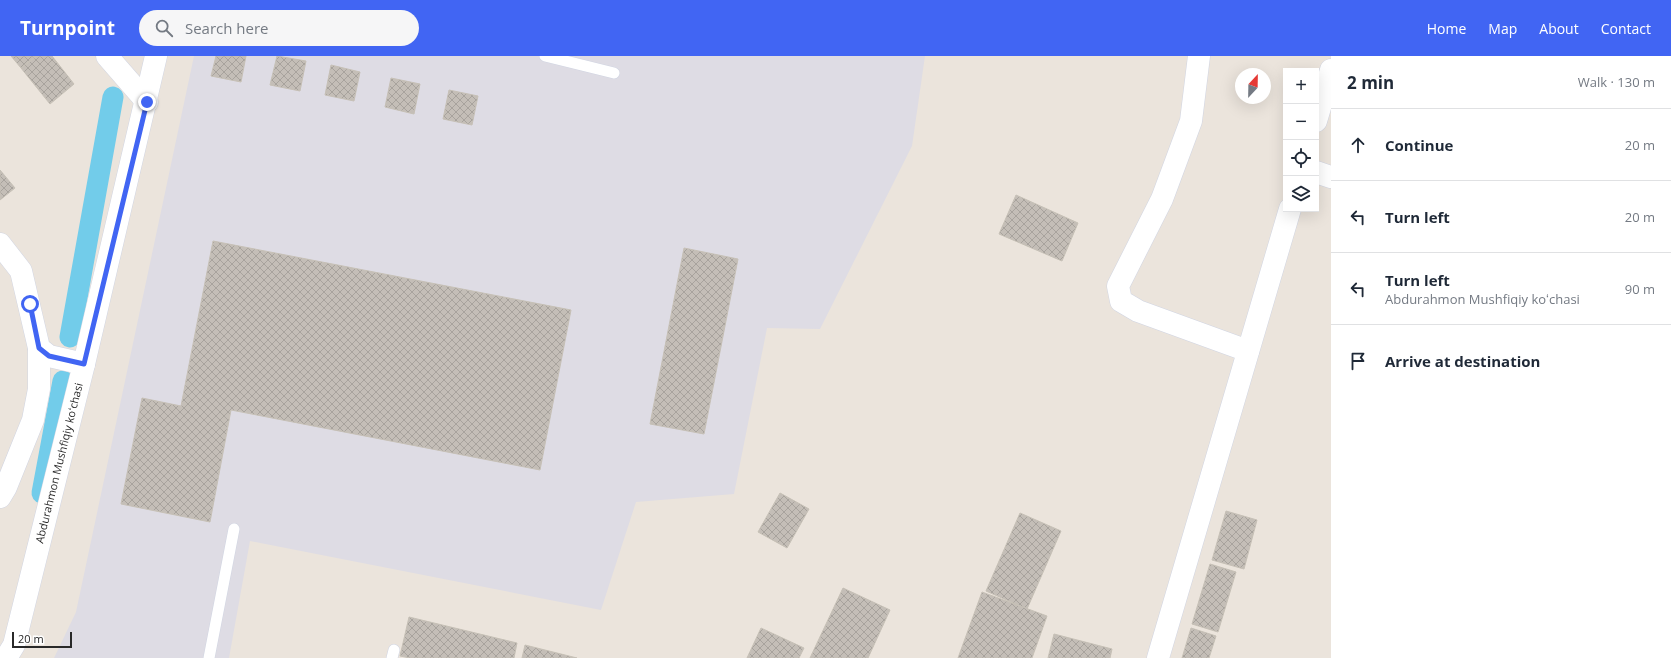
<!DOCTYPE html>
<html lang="en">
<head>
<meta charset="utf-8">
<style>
	body { margin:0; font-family:"Open Sans",sans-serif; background:#f6f6f7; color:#1f2937 }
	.controls { position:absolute; right:12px; top:12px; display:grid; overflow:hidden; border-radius:0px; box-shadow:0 4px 16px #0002 }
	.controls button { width:36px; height:36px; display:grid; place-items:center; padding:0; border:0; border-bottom:1px solid #e0e1e3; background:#fff; color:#1f2937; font:20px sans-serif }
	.compass { position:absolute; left:1235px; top:12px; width:36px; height:36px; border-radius:50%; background:#fff; box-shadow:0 4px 16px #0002; rotate:22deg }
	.scale { position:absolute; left:12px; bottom:10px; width:60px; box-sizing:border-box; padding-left:4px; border:2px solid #292929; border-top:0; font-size:11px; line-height:14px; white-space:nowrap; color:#292929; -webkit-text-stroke:3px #fff; paint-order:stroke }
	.stop { position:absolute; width:12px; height:12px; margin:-9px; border:3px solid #4165f3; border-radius:50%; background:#fff }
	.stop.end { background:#4165f3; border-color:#fff; box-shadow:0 1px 4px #0008 }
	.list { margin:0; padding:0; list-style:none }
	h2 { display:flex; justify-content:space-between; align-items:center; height:52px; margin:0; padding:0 16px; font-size:17px }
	h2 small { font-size:13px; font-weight:400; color:#747a83 }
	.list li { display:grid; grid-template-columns:26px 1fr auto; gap:12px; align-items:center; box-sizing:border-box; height:72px; padding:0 16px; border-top:1px solid #e0e1e3 }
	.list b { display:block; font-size:15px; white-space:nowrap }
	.list p { margin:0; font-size:13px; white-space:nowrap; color:#747a83 }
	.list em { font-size:13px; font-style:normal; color:#747a83 }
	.icon { flex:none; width:22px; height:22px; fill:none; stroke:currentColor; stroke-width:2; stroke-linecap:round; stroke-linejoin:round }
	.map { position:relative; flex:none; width:1331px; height:602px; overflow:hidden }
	header { display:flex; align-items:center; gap:24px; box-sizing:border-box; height:56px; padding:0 20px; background:#4165f3; color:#fff }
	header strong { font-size:19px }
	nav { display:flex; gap:22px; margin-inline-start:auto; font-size:14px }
	.search { width:280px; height:36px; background:#f6f6f7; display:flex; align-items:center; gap:10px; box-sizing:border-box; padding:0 14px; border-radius:22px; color:#747a83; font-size:15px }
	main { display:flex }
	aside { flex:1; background:#fff }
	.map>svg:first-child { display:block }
</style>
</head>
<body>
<header>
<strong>Turnpoint</strong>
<div class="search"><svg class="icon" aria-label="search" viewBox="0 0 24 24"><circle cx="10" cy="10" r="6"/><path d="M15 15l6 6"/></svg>Search here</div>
<nav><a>Home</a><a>Map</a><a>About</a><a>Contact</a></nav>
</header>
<main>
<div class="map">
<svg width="1331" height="602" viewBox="0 0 1331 602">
	<defs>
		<pattern id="building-cross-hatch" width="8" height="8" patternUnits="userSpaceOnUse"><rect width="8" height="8" fill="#c4beb7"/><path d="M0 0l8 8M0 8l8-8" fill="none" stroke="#a8a39d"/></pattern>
	</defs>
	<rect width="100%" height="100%" fill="#ebe4dc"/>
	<path fill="#dedce4" d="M194,0H925L912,90L820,273L767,272L734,438L636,446L601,554L250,485L229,602H54L76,556Z"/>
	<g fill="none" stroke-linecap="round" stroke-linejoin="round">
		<g stroke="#72ccea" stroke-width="21">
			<path d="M70,281L113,41"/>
			<path d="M42,437L63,325"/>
		</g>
	</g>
	<g fill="url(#building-cross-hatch)" stroke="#c6c0b6">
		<path d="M11,0H36L21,12Z"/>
		<path d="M37,0H52L74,28L50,48L21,12Z"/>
		<path d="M216,0H246L241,26L211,20Z"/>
		<path d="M277,0L306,5L300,35L270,29Z"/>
		<path d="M331,9L360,16L354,45L325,39Z"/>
		<path d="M391,22L420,28L414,58L385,51Z"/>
		<path d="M449,34L478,40L472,69L443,63Z"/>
		<path d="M0,114L15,132L0,144Z"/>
		<path d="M1016,139L1078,167L1062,205L999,178Z"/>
		<path d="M213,185L571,254L540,414L231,354L210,466L121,448L142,342L181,350Z"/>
		<path d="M684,192L738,203L704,378L650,368Z"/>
		<path d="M780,437L809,453L787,492L758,476Z"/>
		<path d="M1226,455L1257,464L1244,513L1212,504Z"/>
		<path d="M1020,457L1061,475L1027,553L986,535Z"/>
		<path d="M1210,508L1236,516L1218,576L1192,568Z"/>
		<path d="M843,532L890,554L868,602H810Z"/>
		<path d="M982,536L1047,560L1032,602H958Z"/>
		<path d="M409,561L517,587L514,602H410L400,600Z"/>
		<path d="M761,572L804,592L799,602H747Z"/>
		<path d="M1191,572L1216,580L1209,602H1182Z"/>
		<path d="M1054,578L1112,593L1110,602H1048Z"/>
		<path d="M525,589L577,602H522Z"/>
	</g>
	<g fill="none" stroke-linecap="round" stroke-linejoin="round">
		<g stroke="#d1d5e2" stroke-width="12">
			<g id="service">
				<path d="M545,0L614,17"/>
				<path d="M209,602L234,473"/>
				<path d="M392,602L394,594"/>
			</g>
		</g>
		<g stroke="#d1d5e2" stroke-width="23">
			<g id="minor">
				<path d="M107,0L147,46"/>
				<path d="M1199,0L1191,65L1162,143L1118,230L1121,245L1138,255L1248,295"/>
				<path d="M1316,65L1331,14"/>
				<path d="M1316,116L1331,121"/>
				<path d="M0,188L21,215L39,292L49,300L84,308"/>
				<path d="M0,441L6,431L33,364L39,333V292"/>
				<path d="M1158,602L1290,153"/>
			</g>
		</g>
		<g stroke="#d1d5e2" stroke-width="23">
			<path id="tertiary" d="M6,602L14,589L84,308L156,0"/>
		</g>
		<use href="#service" stroke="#fff" stroke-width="11"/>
		<use href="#minor" stroke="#fff" stroke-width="22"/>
		<use href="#tertiary" stroke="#fff" stroke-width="22"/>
	</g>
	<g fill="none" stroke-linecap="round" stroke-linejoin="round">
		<path stroke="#4165f3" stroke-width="5" d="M30,248L39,292L49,300L84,308L147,46"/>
	</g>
	<g text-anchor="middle" stroke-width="3.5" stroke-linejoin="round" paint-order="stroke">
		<g font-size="11" fill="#292929" stroke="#fff">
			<text transform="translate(59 407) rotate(-76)" y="4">Abdurahmon Mushfiqiy koʻchasi</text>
		</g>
	</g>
</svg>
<div class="controls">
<button>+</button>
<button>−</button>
<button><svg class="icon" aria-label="locate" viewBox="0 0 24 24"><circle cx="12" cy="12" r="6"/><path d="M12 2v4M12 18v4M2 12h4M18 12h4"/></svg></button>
<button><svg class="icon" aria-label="layers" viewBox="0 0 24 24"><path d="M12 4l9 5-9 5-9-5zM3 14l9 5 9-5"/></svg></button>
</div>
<svg class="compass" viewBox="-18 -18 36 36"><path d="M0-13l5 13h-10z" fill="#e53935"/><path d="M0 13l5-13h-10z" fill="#747a83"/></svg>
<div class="scale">20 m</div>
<div class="stop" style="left:30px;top:248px"></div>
<div class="stop end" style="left:147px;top:46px"></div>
</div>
<aside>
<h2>2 min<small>Walk · 130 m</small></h2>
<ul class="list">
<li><svg class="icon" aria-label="ahead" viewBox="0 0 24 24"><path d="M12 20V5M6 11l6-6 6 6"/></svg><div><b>Continue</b></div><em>20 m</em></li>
<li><svg class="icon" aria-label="left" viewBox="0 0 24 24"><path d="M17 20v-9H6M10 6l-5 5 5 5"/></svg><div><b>Turn left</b></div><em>20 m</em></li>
<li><svg class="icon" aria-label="left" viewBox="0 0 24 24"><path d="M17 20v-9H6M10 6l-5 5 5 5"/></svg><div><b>Turn left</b><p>Abdurahmon Mushfiqiy koʻchasi</p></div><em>90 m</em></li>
<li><svg class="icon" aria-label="arrive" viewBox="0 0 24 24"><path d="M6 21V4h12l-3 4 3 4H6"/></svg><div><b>Arrive at destination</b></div></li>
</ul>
</aside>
</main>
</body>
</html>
